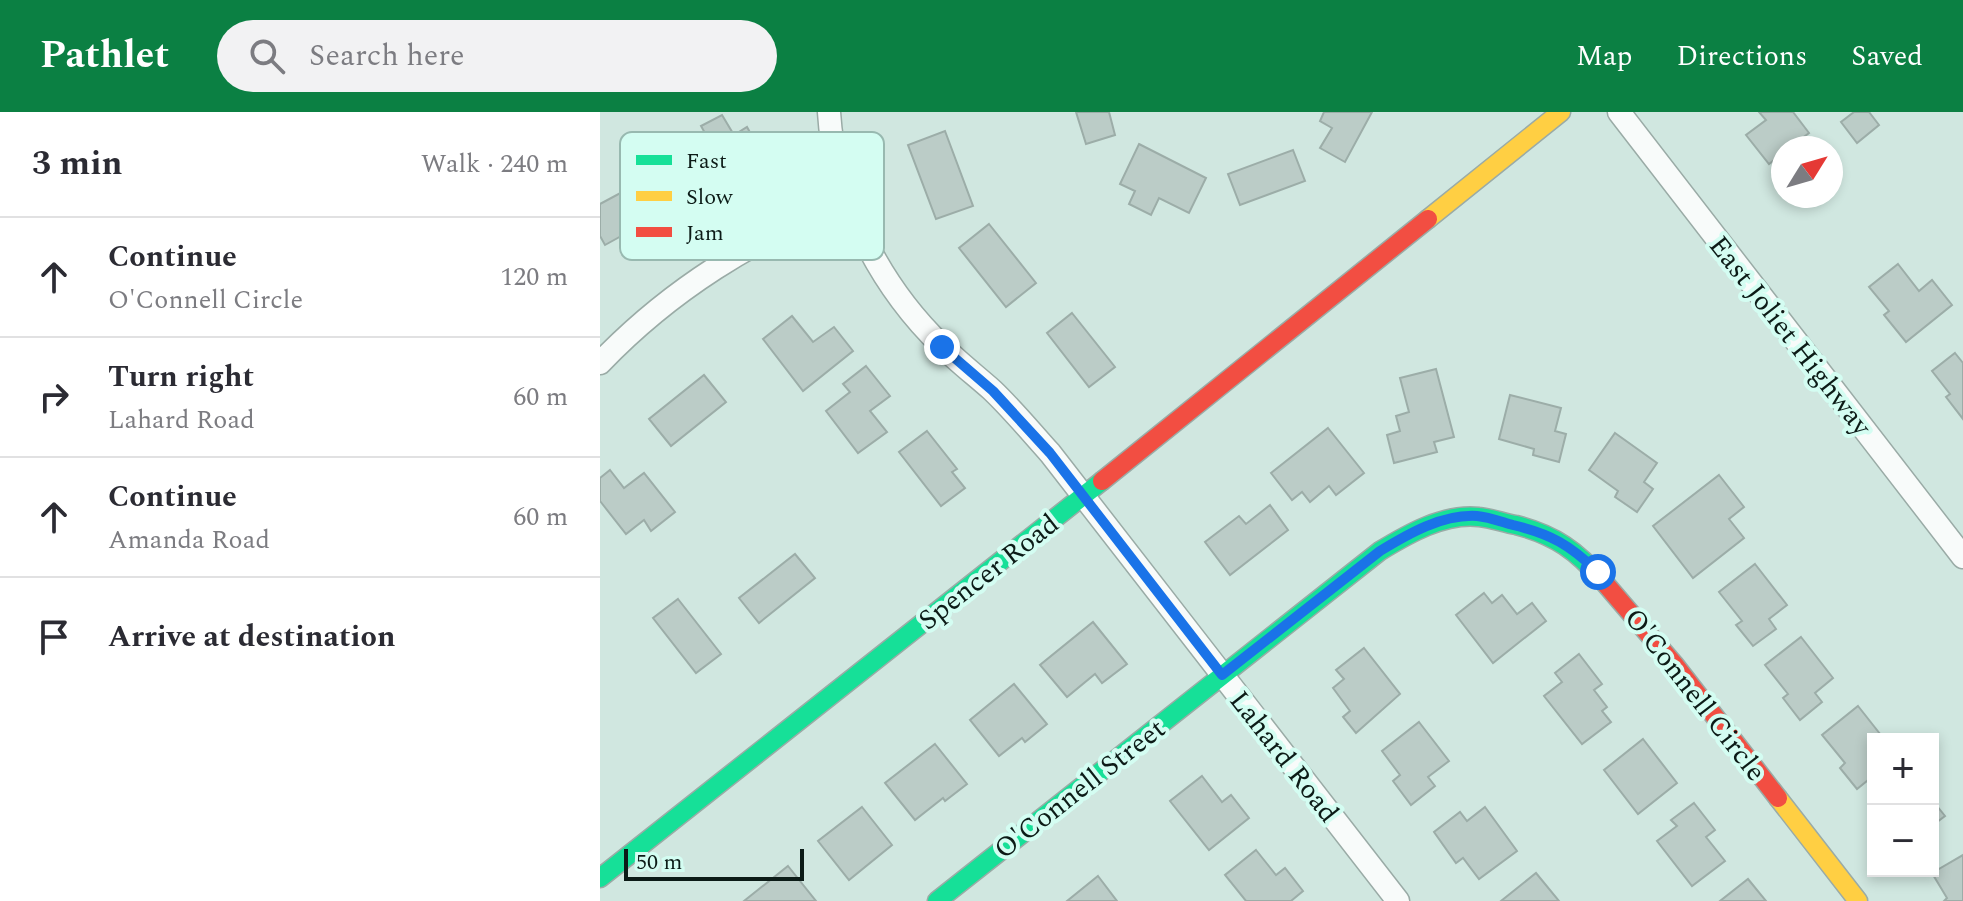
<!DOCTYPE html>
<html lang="en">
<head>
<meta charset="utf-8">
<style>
	body { margin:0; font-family:Spectral,serif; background:#f2f2f3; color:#2b2b33 }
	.controls { position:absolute; right:24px; bottom:24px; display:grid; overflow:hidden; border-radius:0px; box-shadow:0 4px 12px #0003 }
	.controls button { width:72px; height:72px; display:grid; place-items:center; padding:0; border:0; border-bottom:2px solid #e1e1e2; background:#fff; color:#2b2b33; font:40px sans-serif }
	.compass { position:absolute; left:1171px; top:24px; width:72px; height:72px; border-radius:50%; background:#fff; box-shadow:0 4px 12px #0003; rotate:53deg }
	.scale { position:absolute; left:24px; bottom:20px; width:180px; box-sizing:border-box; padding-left:8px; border:4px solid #0c1b17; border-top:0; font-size:22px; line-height:28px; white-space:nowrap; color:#0c1b17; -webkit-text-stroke:6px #d4fdf2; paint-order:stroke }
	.stop { position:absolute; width:24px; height:24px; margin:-18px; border:6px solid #1a73e8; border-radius:50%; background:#fff }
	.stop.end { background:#1a73e8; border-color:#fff; box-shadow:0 2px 8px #0008 }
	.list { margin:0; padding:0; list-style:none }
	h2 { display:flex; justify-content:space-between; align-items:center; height:104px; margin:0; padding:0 32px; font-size:34px }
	h2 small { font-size:26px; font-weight:400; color:#7c7c81 }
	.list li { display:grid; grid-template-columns:52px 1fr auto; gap:24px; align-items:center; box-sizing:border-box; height:120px; padding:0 32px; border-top:2px solid #e1e1e2 }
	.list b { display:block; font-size:30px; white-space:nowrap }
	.list p { margin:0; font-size:26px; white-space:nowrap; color:#7c7c81 }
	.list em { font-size:26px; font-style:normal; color:#7c7c81 }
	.icon { flex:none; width:44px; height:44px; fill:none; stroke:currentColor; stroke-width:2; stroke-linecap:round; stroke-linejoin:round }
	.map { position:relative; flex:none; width:1363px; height:789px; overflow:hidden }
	header { display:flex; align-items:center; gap:48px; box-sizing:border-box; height:112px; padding:0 40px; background:#0b8043; color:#fff }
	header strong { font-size:38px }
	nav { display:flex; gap:44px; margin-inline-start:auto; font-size:28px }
	.search { width:560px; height:72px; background:#f2f2f3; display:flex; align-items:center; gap:20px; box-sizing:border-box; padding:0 28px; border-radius:44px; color:#7c7c81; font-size:30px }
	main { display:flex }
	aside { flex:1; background:#fff }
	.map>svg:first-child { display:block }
</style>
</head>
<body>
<header>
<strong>Pathlet</strong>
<div class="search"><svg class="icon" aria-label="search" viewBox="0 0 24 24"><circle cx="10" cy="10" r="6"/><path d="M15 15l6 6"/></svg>Search here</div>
<nav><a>Map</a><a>Directions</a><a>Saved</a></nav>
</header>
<main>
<aside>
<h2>3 min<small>Walk · 240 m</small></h2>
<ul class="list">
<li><svg class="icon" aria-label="ahead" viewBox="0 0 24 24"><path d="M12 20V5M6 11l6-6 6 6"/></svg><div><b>Continue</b><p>O'Connell Circle</p></div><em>120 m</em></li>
<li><svg class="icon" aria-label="right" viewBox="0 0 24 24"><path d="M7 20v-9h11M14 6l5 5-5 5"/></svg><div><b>Turn right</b><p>Lahard Road</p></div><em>60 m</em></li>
<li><svg class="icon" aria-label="ahead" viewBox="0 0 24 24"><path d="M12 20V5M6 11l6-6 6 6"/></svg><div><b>Continue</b><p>Amanda Road</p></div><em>60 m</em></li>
<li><svg class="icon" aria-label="arrive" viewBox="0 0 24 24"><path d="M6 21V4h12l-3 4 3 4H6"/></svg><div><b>Arrive at destination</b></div></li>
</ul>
</aside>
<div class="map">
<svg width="1363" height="789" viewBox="0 0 1363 789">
	<rect width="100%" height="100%" fill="#d0e7e0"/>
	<g fill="#bbccc7" stroke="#9cada8" stroke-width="2">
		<path d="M476,0H509L515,23L486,32Z"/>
		<path d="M724,0H772L745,50L720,36L732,16L720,9Z"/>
		<path d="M1159,0H1193L1209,21L1189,36H1183V41L1169,52L1146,23L1166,8Z"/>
		<path d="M1254,0H1269L1279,13L1257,31L1241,10Z"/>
		<path d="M122,3L134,23L147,15L165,48L100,85L80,50L111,32L101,14Z"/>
		<path d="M345,19L373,94L336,107L308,33Z"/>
		<path d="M539,32L606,66L589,101L559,86L551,103L529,92L535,79L520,72Z"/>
		<path d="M693,38L705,69L640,93L628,62Z"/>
		<path d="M50,65L68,98L5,133L0,124V92Z"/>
		<path d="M389,112L436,171L406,195L359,136Z"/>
		<path d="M1298,152L1319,179L1332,168L1352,193L1306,230L1284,203L1289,199L1269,175Z"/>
		<path d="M472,201L515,255L489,275L447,221Z"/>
		<path d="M192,204L213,230L234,215L253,239L203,279L163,227Z"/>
		<path d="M1355,241L1363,251V307L1346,285L1350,282L1332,259Z"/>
		<path d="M266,254L290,284L270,299L287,320L258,341L226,299L250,280L243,272Z"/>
		<path d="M836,257L854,325L834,330L837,340L794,351L787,323L800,319L796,304L809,300L800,266Z"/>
		<path d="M104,263L126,290L71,334L49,307Z"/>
		<path d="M910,283L961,296L955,319L966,322L959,350L933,343L934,337L899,327Z"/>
		<path d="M728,316L764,361L736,383L729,374L710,390L702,380L692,388L671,361Z"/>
		<path d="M327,319L357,357L352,360L365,376L341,394L299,340Z"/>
		<path d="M1015,321L1057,351L1044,370L1053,377L1037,400L1015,385L1018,379L989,358Z"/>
		<path d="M10,358L24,376L44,361L75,400L51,419L44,408L26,422L0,389V366Z"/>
		<path d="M1119,363L1144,395L1129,407L1144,426L1093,466L1053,414Z"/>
		<path d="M670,393L688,418L630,463L605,430L639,404L646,412Z"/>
		<path d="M195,442L215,466L159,511L139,486Z"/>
		<path d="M1155,452L1187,493L1169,507L1176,517L1153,534L1136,513L1142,509L1119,480Z"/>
		<path d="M884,481L892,491L902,483L917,502L932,491L946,509L893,551L856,503Z"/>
		<path d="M78,487L121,542L96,561L53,506Z"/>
		<path d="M493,510L527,552L502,571L495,562L467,585L440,553Z"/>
		<path d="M1201,525L1233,566L1215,581L1222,590L1200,608L1183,586L1188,582L1165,553Z"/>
		<path d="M764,536L800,582L756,621L743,605L750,599L733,576L744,567L736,558Z"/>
		<path d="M979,542L1002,572L994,578L1007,595L1002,599L1011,610L982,632L944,584L962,570L955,561Z"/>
		<path d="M414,572L447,612L425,630L422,626L399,644L370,608Z"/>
		<path d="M1258,594L1284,627H1273V664L1257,677L1240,656L1245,651L1222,623Z"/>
		<path d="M819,610L849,649L828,665L835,674L811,693L793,669L800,663L782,639Z"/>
		<path d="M1043,627L1077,671L1038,702L1004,658Z"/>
		<path d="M335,632L367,672L345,689L343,686L315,708L285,671Z"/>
		<path d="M602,664L622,690L631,683L649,706L609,738L570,689Z"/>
		<path d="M1333,689L1345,704L1333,713Z"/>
		<path d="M1094,691L1115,718L1106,725L1125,749L1092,774L1057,729L1077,714L1071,708Z"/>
		<path d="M262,695L292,733L249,768L218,729Z"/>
		<path d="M885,695L917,739L879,767L863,746L856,751L834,720L860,700L867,709Z"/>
		<path d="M656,738L676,763L685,756L703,779L691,789H646L625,763Z"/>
		<path d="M1363,743V789H1344L1347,786L1332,761Z"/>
		<path d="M188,754L216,789H144Z"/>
		<path d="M936,761L959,789H901Z"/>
		<path d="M498,764L517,789H467Z"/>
		<path d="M1148,767L1166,789H1120Z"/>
	</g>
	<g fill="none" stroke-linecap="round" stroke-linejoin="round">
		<g stroke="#9aaba6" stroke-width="25">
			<g id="street">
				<path d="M229,0C234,86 280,174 341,233C357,249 375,263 392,278C413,298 431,320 450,341L798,789"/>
				<path d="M1019,0L1363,445"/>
				<path d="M0,251C68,180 156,123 248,91"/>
			</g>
		</g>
		<g stroke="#9aaba6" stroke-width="21">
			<g id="fast">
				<path d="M0,766L502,369"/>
				<path d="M337,789L780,439C808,422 844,401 879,405C891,406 904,411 916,413C955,423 977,439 1003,469"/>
			</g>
		</g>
		<g stroke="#9aaba6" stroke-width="21">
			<g id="slow">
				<path d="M828,107L961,0"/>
				<path d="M1178,686L1258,789"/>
			</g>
		</g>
		<g stroke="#9aaba6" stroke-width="21">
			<g id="jam">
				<path d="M502,369L828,107"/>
				<path d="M1003,469L1074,552L1178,686"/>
			</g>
		</g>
		<use href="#street" stroke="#f8fbfa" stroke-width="22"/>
		<use href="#fast" stroke="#16e098" stroke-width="18"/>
		<use href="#slow" stroke="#ffcf43" stroke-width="18"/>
		<use href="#jam" stroke="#f24e42" stroke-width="18"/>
	</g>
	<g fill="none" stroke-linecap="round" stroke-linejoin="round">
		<path stroke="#1a73e8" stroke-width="10" d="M342,235L393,279L450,341L622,563L780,439C808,422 842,402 877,404C889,405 902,410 913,413C951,422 970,433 998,460"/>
	</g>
	<g text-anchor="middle" stroke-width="8" stroke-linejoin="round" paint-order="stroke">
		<g font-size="28" fill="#0c1b17" stroke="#d4fdf2">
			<text transform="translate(1191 223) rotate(52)" y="10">East Joliet Highway</text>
			<text transform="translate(388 459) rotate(-38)" y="10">Spencer Road</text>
			<text transform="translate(1096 582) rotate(52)" y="10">O'Connell Circle</text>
			<text transform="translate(685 644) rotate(52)" y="10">Lahard Road</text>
			<text transform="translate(479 676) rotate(-38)" y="10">O'Connell Street</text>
		</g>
	</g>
	<rect x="20" y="20" width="264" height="128" rx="12" fill="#d4fdf2" stroke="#98b9b0" stroke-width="2"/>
	<rect x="36" y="43" width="36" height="10" fill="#16e098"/>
	<rect x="36" y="79" width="36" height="10" fill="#ffcf43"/>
	<rect x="36" y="115" width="36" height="10" fill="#f24e42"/>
	<g font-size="22" fill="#0c1b17">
		<text x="86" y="56">Fast</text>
		<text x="86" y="92">Slow</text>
		<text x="86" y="128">Jam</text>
	</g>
</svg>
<div class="controls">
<button>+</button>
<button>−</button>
</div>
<svg class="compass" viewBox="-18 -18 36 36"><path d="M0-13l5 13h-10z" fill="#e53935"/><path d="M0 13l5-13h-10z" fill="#7c7c81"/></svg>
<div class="scale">50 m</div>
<div class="stop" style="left:998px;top:460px"></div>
<div class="stop end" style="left:342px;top:235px"></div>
</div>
</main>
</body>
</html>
